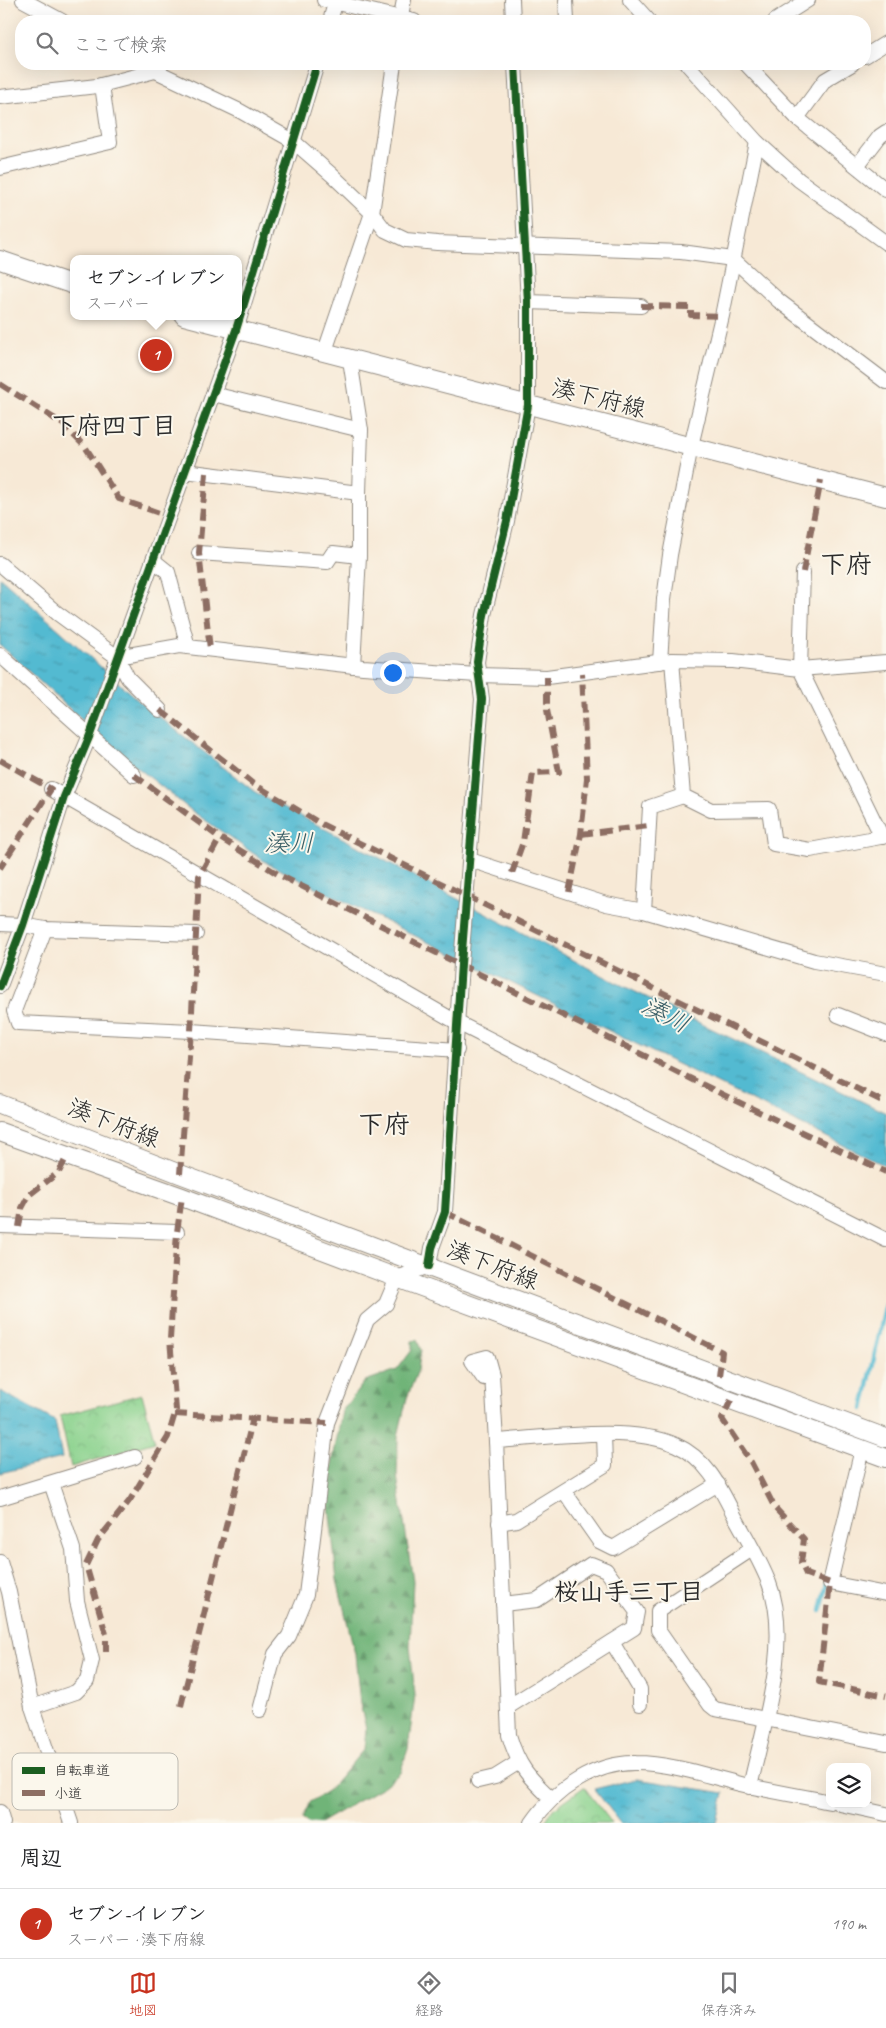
<!DOCTYPE html>
<html lang="ja">
<head>
<meta charset="utf-8">
<style>
	body { margin:0; font-family:Caveat,"Klee One",sans-serif; background:#f2f2f2; color:#202124 }
	.controls { position:absolute; right:15px; bottom:15px; display:grid; overflow:hidden; border-radius:10px; box-shadow:0 5px 20px #0002 }
	.controls button { width:45px; height:45px; display:grid; place-items:center; padding:0; border:0; border-bottom:1px solid #e0e0e0; background:#fff; color:#202124; font:25px sans-serif }
	.you { position:absolute; left:392px; top:672px; width:18px; height:18px; margin:-12px; border:4px solid #fff; border-radius:50%; background:#1a73e8; box-shadow:0 0 0 8px #1a73e833 }
	.badge { display:grid; place-items:center; width:32px; height:32px; border-radius:50%; background:#c8321e; color:#fff; font-size:16px; font-weight:700 }
	.pin { position:absolute; translate:-50% -50%; border:2px solid #fff; box-shadow:0 1px 5px #0006 }
	.popup { position:absolute; left:70px; top:255px; width:172px; height:65px; box-sizing:border-box; display:grid; place-content:center; border-radius:10px; background:#fff; filter:drop-shadow(0 1px 4px #0005); font-size:16px; white-space:nowrap; color:#757577 }
	.popup b { font-size:19px; color:#202124 }
	.popup::after { content:''; position:absolute; left:50%; top:100%; margin-left:-10px; border:10px solid transparent; border-top-color:#fff }
	.list { margin:0; padding:0; list-style:none }
	h2 { display:flex; justify-content:space-between; align-items:center; height:65px; margin:0; padding:0 20px; font-size:21px }
	h2 small { font-size:16px; font-weight:400; color:#757577 }
	.list li { display:grid; grid-template-columns:32px 1fr auto; gap:15px; align-items:center; box-sizing:border-box; height:70px; padding:0 20px; border-top:1px solid #e0e0e0 }
	.list b { display:block; font-size:19px; white-space:nowrap }
	.list p { margin:0; font-size:16px; white-space:nowrap; color:#757577 }
	.list em { font-size:16px; font-style:normal; color:#757577 }
	.icon { flex:none; width:28px; height:28px; fill:none; stroke:currentColor; stroke-width:2; stroke-linecap:round; stroke-linejoin:round }
	.map { position:relative; flex:none; width:886px; height:1823px; overflow:hidden }
	.search { position:absolute; background:#fff; box-shadow:0 5px 20px #0002; left:15px; right:15px; top:15px; height:55px; display:flex; align-items:center; gap:12px; box-sizing:border-box; padding:0 18px; border-radius:20px; color:#757577; font-size:19px }
	.sheet { height:135px; background:#fff }
	nav { display:flex; justify-content:space-around; align-items:center; box-sizing:border-box; height:70px; border-top:1px solid #e0e0e0; background:#fff; font-size:14px; color:#757577 }
	nav a { display:grid; justify-items:center; gap:2px }
	nav .on { color:#c8321e }
	.map>svg:first-child { display:block }
</style>
</head>
<body>
<div class="map">
<svg width="886" height="1823" viewBox="0 0 886 1823">
	<defs>
		<pattern id="forest-firs" width="22" height="20" patternUnits="userSpaceOnUse" patternTransform="scale(1.25)"><rect width="22" height="20" fill="#6fb478"/><path d="M5 1l3.5 6h-7zM16 11l3.5 6h-7z" fill="#5b9363"/></pattern>
		<pattern id="park-crowns" width="20" height="18" patternUnits="userSpaceOnUse" patternTransform="scale(1.25)"><rect width="20" height="18" fill="#8ad28d"/><path d="M2 6a3 3 0 1 1 6 0M12 15a3 3 0 1 1 6 0" fill="none" stroke="#77b47a"/></pattern>
		<pattern id="water-ripples" width="26" height="14" patternUnits="userSpaceOnUse" patternTransform="scale(1.25)"><rect width="26" height="14" fill="#53bad1"/><path d="M2 4q2-2 4 0t4 0M15 11q2-2 4 0t4 0" fill="none" stroke="#4597aa"/></pattern>
	</defs>
	<rect width="100%" height="100%" fill="#fbf7ec"/>
	<filter id="ink" filterUnits="userSpaceOnUse"><feTurbulence type="fractalNoise" baseFrequency=".02" numOctaves="2"/><feDisplacementMap in="SourceGraphic" scale="10" xChannelSelector="R" yChannelSelector="G"/><feConvolveMatrix kernelMatrix="1 2 1 2 8 2 1 2 1" color-interpolation-filters="sRGB"/></filter>
	<filter id="wash" filterUnits="userSpaceOnUse"><feTurbulence type="fractalNoise" baseFrequency=".0096" numOctaves="4" result="noise"/><feDisplacementMap in="SourceGraphic" scale="20" xChannelSelector="R" yChannelSelector="G"/><feGaussianBlur stdDeviation="1.12" result="paint"/><feColorMatrix in="noise" values="0 0 0 0 0 0 0 0 0 0 0 0 0 0 0 0 0 1.4 0 .05"/><feComposite in="paint" operator="in"/></filter>
	<g filter="url(#wash)">
		<rect width="100%" height="100%" fill="#f7e9d6"/>
		<path fill="url(#forest-firs)" stroke="#4d7052" d="M417,1340L421,1350L418,1370L407,1398L398,1436L397,1476L413,1581L410,1646L415,1695L408,1749L400,1773L384,1786L320,1823H308L302,1819L310,1802L329,1790L364,1749L366,1728L360,1704L355,1654L337,1580L329,1506L332,1464L342,1411L365,1381L397,1370L412,1350V1341Z"/>
		<g fill="url(#park-crowns)" stroke="#5a7e5c">
			<path d="M142,1394L155,1442L71,1467L60,1416Z"/>
			<path d="M584,1787L612,1823H544L553,1809Z"/>
		</g>
		<g fill="url(#water-ripples)" stroke="#3f727e">
			<path d="M0,577L139,701L255,792L615,982L886,1113V1166L270,865L192,811L108,744L0,645Z"/>
			<path d="M0,1391L55,1421L62,1458L0,1473Z"/>
			<path d="M637,1779L724,1793L717,1823H621L594,1789Z"/>
		</g>
		<g fill="none" stroke-linecap="round" stroke-linejoin="round">
			<g stroke="#53bad1" stroke-width="4.5">
				<path d="M863,1409L886,1303"/>
				<path d="M821,1611L827,1583"/>
			</g>
		</g>
	</g>
	<g filter="url(#ink)">
		<g fill="none" stroke-linecap="round" stroke-linejoin="round">
			<g stroke="#918a80" stroke-width="16">
				<g id="minor">
					<path d="M23,0L62,21"/>
					<path d="M324,0L414,21"/>
					<path d="M512,0L513,21"/>
					<path d="M566,0L567,21"/>
					<path d="M630,0L649,21"/>
					<path d="M330,21L336,0"/>
					<path d="M400,21L404,0"/>
					<path d="M775,21L808,0"/>
					<path d="M865,56L886,43"/>
					<path d="M141,64L240,111L293,141L332,175L372,213L385,230L406,240L437,243L681,252L733,259L779,301L886,382"/>
					<path d="M687,64L757,142L799,180L886,243"/>
					<path d="M746,64L797,118L886,190"/>
					<path d="M0,97L97,86L155,71"/>
					<path d="M797,118L825,80L852,64"/>
					<path d="M857,166L880,136L886,132"/>
					<path d="M0,168L110,142L102,85"/>
					<path d="M528,302L641,306"/>
					<path d="M325,351L372,213L394,64"/>
					<path d="M350,360L361,430"/>
					<path d="M213,394L361,430L359,493"/>
					<path d="M185,471L359,493V556L333,553L327,562L199,553"/>
					<path d="M153,560L168,572L188,647"/>
					<path d="M0,564L57,613L117,657L128,678L160,710"/>
					<path d="M803,572L800,669L882,837"/>
					<path d="M0,655L134,775"/>
					<path d="M117,657L179,646L363,667L477,675L547,677L672,660L733,661L800,669L886,662"/>
					<path d="M672,660L683,796L711,810L769,809L774,844L810,850L886,836"/>
					<path d="M660,662L664,599L670,555L691,446L722,316L757,142"/>
					<path d="M353,666L359,556"/>
					<path d="M51,789L458,1023L886,1240"/>
					<path d="M470,860L606,904L644,911L814,961L886,974"/>
					<path d="M644,911L650,807L683,796"/>
					<path d="M0,924L23,925L45,929L196,934"/>
					<path d="M45,929L14,1011L18,1023L191,1031L457,1050"/>
					<path d="M0,986L23,925L64,797L90,735L236,330L317,64"/>
					<path d="M838,1015L886,1034"/>
					<path d="M0,1226L177,1232"/>
					<path d="M492,1375L484,1378L472,1361L487,1357L492,1375L496,1441"/>
					<path d="M862,1449L830,1583L886,1594"/>
					<path d="M564,1491L599,1541L613,1548L718,1484"/>
					<path d="M0,1498L135,1457"/>
					<path d="M499,1523L516,1520L605,1465L604,1434"/>
					<path d="M752,1549L658,1611V1630L710,1705L715,1709L886,1743"/>
					<path d="M0,1562L9,1592L32,1707L71,1823"/>
					<path d="M503,1604L537,1600L591,1564L606,1570L637,1612L634,1628L508,1707"/>
					<path d="M612,1642L640,1689V1704"/>
					<path d="M32,1707L76,1692L87,1681L92,1660L77,1601L73,1549L51,1483"/>
					<path d="M260,1710L275,1654L289,1636L306,1595L327,1423L367,1320L386,1304L397,1278L429,1266L432,1248L445,1212L461,964L482,699L477,662L484,615L507,521L528,405V302L515,64"/>
					<path d="M478,1781L495,1777L519,1762"/>
					<path d="M552,1799C529,1778 518,1766 509,1735L496,1441C545,1438 630,1424 676,1445C706,1458 720,1487 734,1515C746,1537 760,1560 769,1583C792,1641 763,1727 750,1787"/>
					<path d="M840,1804L886,1814"/>
					<path d="M0,1812L3,1823"/>
					<path d="M532,1823C554,1790 596,1762 636,1763C669,1763 708,1776 740,1784C770,1791 800,1796 830,1802"/>
				</g>
			</g>
			<g stroke="#918a80" stroke-width="20">
				<g id="major">
					<path d="M0,260L74,285"/>
					<path d="M184,316L886,497"/>
					<path d="M0,1104L180,1174L886,1438"/>
					<path d="M0,1132L182,1197L397,1278L886,1458"/>
				</g>
			</g>
			<use href="#minor" stroke="#fff" stroke-width="14"/>
			<use href="#major" stroke="#fff" stroke-width="18"/>
			<g stroke="#8d6e63" stroke-width="6" stroke-dasharray="12 6" stroke-linecap="butt">
				<path d="M641,306L691,307V315L722,316"/>
				<path d="M0,384L63,424L86,448L119,499L168,516"/>
				<path d="M206,473L199,553L210,649"/>
				<path d="M803,572L821,480"/>
				<path d="M160,710L252,783L323,825L886,1103"/>
				<path d="M0,760L51,789L0,868"/>
				<path d="M134,775L220,838L281,876L734,1100L886,1172"/>
				<path d="M581,834L649,826"/>
				<path d="M512,873L523,842L533,773L559,772L547,710V677"/>
				<path d="M569,892L581,834L587,778L582,673"/>
				<path d="M180,1174L191,1031L199,876L220,838"/>
				<path d="M445,1212L722,1352L719,1376"/>
				<path d="M19,1227L22,1208L29,1195L59,1172L67,1156"/>
				<path d="M731,1400L722,1419L751,1462L775,1508L804,1539L801,1563L806,1574L830,1583L819,1682L886,1696"/>
				<path d="M175,1414L327,1423"/>
				<path d="M106,1652V1634L86,1565L98,1540L130,1500L168,1437L176,1410L170,1339L177,1232L182,1197"/>
				<path d="M181,1706L253,1418"/>
			</g>
			<g stroke="#fbf7ec" stroke-width="11">
				<g id="cycleway">
					<path d="M0,986L23,925L64,797L90,735L236,330L317,64"/>
					<path d="M429,1266L432,1248L445,1212L461,964L482,699L477,662L484,615L507,521L528,405V302L515,64"/>
				</g>
			</g>
			<use href="#cycleway" stroke="#1b5e20" stroke-width="8"/>
		</g>
	</g>
	<g text-anchor="middle" stroke-width="4" stroke-linejoin="round" paint-order="stroke">
		<g font-size="24" fill="#2b2b2b" stroke="#fbf7ec">
			<text transform="translate(599 398) rotate(14)" y="8">湊下府線</text>
			<text transform="translate(114 1123) rotate(21)" y="8">湊下府線</text>
			<text transform="translate(493 1265) rotate(21)" y="8">湊下府線</text>
		</g>
		<g font-size="25" font-weight="bold" fill="#2b2b2b" stroke="#fbf7ec">
			<text x="114" y="434">下府四丁目</text>
			<text x="629" y="1600">桜山手三丁目</text>
		</g>
		<g font-size="25" font-style="italic" fill="#395d65" stroke="#fbf7ec">
			<text x="289" y="851">湊川</text>
			<text transform="translate(666 1014) rotate(27)" y="9">湊川</text>
		</g>
		<g font-size="26" font-weight="bold" fill="#2b2b2b" stroke="#fbf7ec">
			<text x="846" y="573">下府</text>
			<text x="384" y="1133">下府</text>
		</g>
	</g>
	<rect x="12" y="1753" width="166" height="57" rx="8" fill="#fbf7ec" stroke="#bdbab2" stroke-width="1"/>
	<rect x="22" y="1767" width="23" height="7" fill="#1b5e20"/>
	<rect x="22" y="1790" width="23" height="6" fill="#8d6e63"/>
	<g font-size="14" fill="#2b2b2b">
		<text x="54" y="1775">自転車道</text>
		<text x="54" y="1798">小道</text>
	</g>
</svg>
<div class="controls">
<button><svg class="icon" aria-label="layers" viewBox="0 0 24 24"><path d="M12 4l9 5-9 5-9-5zM3 14l9 5 9-5"/></svg></button>
</div>
<div class="you"></div>
<div class="pin badge" style="left:156px;top:355px">1</div>
<div class="popup"><b>セブン-イレブン</b>スーパー</div>
<div class="search"><svg class="icon" aria-label="search" viewBox="0 0 24 24"><circle cx="10" cy="10" r="6"/><path d="M15 15l6 6"/></svg>ここで検索</div>
</div>
<section class="sheet">
<h2>周辺<small></small></h2>
<ul class="list">
<li><span class="badge">1</span><div><b>セブン-イレブン</b><p>スーパー · 湊下府線</p></div><em>190 m</em></li>
</ul>
</section>
<nav>
<a class="on"><svg class="icon" aria-label="map" viewBox="0 0 24 24"><path d="M3 6l6-2 6 2 6-2v14l-6 2-6-2-6 2zM9 4v14M15 6v14"/></svg>地図</a>
<a><svg class="icon" aria-label="directions" viewBox="0 0 24 24"><path d="M12 3l9 9-9 9-9-9zM9 14v-3h6M13 9l2 2-2 2"/></svg>経路</a>
<a><svg class="icon" aria-label="saved" viewBox="0 0 24 24"><path d="M7 4h10v16l-5-4-5 4z"/></svg>保存済み</a>
</nav>
</body>
</html>
